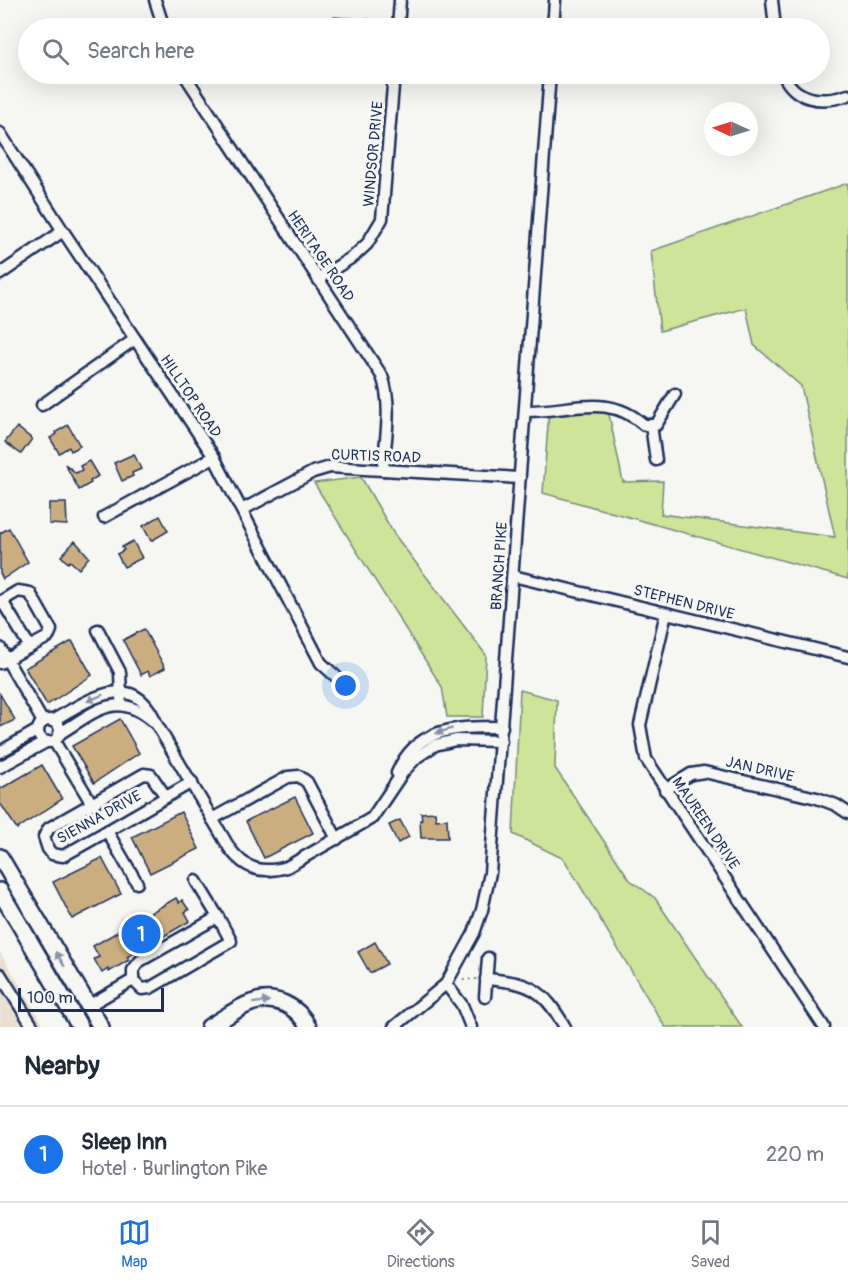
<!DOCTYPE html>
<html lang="en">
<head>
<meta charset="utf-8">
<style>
	body { margin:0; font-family:Pangolin,sans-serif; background:#f6f6f7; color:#1f2937 }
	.compass { position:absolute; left:704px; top:102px; width:54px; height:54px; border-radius:50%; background:#fff; box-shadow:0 6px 24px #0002; rotate:274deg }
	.scale { position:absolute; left:18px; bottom:15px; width:146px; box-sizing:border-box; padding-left:6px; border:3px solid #1b2f5e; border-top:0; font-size:16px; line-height:21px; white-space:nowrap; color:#1b2f5e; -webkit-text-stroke:4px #f6f6f2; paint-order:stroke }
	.you { position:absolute; left:346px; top:686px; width:21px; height:21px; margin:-15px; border:4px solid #fff; border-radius:50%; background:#1a73e8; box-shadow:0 0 0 9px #1a73e833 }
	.badge { display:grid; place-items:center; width:39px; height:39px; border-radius:50%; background:#1a73e8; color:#fff; font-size:20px; font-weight:700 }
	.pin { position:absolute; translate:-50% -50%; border:3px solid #fff; box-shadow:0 2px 6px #0006 }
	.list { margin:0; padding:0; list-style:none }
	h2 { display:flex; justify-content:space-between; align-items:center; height:78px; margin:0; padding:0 24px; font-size:26px }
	h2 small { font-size:20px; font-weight:400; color:#747a83 }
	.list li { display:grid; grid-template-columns:39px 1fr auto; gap:18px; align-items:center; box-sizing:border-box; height:96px; padding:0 24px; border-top:2px solid #e0e1e3 }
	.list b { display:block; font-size:22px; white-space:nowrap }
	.list p { margin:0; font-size:20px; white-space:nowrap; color:#747a83 }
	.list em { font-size:20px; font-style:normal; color:#747a83 }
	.icon { flex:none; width:33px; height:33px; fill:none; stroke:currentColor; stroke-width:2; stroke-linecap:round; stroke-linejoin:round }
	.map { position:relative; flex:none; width:848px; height:1027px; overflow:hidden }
	.search { position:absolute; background:#fff; box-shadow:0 6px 24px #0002; left:18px; right:18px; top:18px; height:66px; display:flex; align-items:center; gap:15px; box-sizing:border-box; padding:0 21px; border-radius:33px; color:#747a83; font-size:22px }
	.sheet { height:174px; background:#fff }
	nav { display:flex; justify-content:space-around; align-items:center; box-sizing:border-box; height:84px; border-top:2px solid #e0e1e3; background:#fff; font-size:16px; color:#747a83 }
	nav a { display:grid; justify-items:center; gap:3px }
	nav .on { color:#1a73e8 }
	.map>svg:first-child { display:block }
</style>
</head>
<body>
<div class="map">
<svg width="848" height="1027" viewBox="0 0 848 1027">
	<rect width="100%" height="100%" fill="#f6f6f2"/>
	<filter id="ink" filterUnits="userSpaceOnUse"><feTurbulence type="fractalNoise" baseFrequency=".0167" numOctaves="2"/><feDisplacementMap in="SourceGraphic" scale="12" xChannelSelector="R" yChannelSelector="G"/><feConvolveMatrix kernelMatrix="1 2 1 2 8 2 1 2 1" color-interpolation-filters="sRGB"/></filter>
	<g filter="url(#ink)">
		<path fill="#e9e0d0" d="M0,952L45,1027H0Z"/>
		<g fill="#cde499" stroke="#748a7c" stroke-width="1.5">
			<path d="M848,183V579L543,493L549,411L606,400L623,482L663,481L661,514L835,537L801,386L754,345L746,308L660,331L651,251Z"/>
			<path d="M361,477L394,534L486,655L483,717H447L442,687L314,483Z"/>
			<path d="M520,690L557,700L555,768L630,880L655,898L742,1027H665L564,859L513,834Z"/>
		</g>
		<g fill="#cbae80" stroke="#1b2f5e" stroke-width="1.5">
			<path d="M68,425L80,446L71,451L69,447L59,453L50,438L57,434L56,432Z"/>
			<path d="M17,427L32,439L21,454L5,442Z"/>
			<path d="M134,454L141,469L132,473L133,476L122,481L114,463Z"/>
			<path d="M89,461L98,476L90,481L91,483L79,490L65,464L76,473L82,470L80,466Z"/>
			<path d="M49,503H66L67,525L49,524Z"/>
			<path d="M160,516L168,531L151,541L143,526Z"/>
			<path d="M9,528L28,562L3,579L0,573V533Z"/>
			<path d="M75,541L89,557L79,569L70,561L68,563L61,556Z"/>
			<path d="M133,541L142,558L124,567L117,554L124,550L122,547Z"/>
			<path d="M144,629L165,668L150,676L148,671L141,675L123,640Z"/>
			<path d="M72,641L92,675L47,705L25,668Z"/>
			<path d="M0,694L15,720L0,727Z"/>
			<path d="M120,719L139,753L94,783L72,746Z"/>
			<path d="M42,765L62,799L17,829L0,803V789Z"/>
			<path d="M295,797L313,833L264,858L246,821Z"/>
			<path d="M181,812L199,849L150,873L132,837Z"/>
			<path d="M435,812L436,820L447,819L448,838H421L420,820H422L421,813Z"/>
			<path d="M400,820L409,837L398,843L389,825Z"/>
			<path d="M102,858L121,894L72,919L53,882Z"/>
			<path d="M176,898L179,903L182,900L189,910L185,912L190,921L127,957L129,960L109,972L108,969L102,973L94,959L99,957L93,946Z"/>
			<path d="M375,942L387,964L370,973L358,952Z"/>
		</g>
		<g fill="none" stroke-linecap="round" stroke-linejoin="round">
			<g stroke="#1b2f5e" stroke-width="15">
				<g id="minor">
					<path d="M155,0L164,28"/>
					<path d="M772,0L775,28"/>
					<path d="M335,24L395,28"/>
					<path d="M398,28L400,0"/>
					<path d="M553,28L555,0"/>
					<path d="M184,74L382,376C393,406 385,440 383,470"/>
					<path d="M783,74C795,101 822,104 848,95"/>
					<path d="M0,133L63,231L214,457L321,663L342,682"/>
					<path d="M0,274L63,231"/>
					<path d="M318,279L354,256L367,244L382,219L394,74"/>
					<path d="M42,405L135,339"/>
					<path d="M525,411C570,412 608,392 644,425H656L675,394"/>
					<path d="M651,425L656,460"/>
					<path d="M242,510L313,472L330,467L520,478"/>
					<path d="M104,517L214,457"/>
					<path d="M513,576L848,657"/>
					<path d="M2,601L30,647"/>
					<path d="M0,602L18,591L30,593L51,630L48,637L0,663"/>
					<path d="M666,613L640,725L646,759L824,1027"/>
					<path d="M98,630L120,672L121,698"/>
					<path d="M0,648L43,722"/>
					<circle cx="49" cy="731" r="11"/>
					<path d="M52,721C90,699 135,667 157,725L230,849C246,870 262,874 287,867L372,818L403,772L417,757L435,745L456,740L501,741"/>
					<path d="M59,734C95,712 117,688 155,723"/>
					<path d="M54,741L92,804"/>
					<path d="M0,752L38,730"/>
					<path d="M0,767L46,742"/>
					<path d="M397,773C417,726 458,727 502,727"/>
					<path d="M665,790L691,774L704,772L817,798L836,805L848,813"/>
					<path d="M166,797L151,775L144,774L49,828L44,837L48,849L52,854L63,856C106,832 149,807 192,782"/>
					<path d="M212,819L288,777L299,776L307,782L337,839"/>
					<path d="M107,831L137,883"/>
					<path d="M0,974L33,1027"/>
					<path d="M486,979C531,983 542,988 565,1027"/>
					<path d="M133,980L142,989L150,988L231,941L218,917"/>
					<path d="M446,984L462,1005L471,1027"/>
					<path d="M485,997L488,958"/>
					<path d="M88,1006L133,980V970L140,961L218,917L196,881"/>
					<path d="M394,1027L446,984L474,933L482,910L490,873L550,74"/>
				</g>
			</g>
			<g stroke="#1b2f5e" stroke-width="20">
				<g id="highway">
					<path d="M0,857L101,1027"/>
					<path d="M0,891L80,1027"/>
					<path d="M209,1027C223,1019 237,1008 251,1003C274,994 298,1006 308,1027"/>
				</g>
			</g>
			<path stroke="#1b2f5e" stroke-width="1.5" stroke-dasharray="1.5 4.5" stroke-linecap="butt" d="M463,980L477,979"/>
			<use href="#minor" stroke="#f6f6f2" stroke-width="10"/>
			<use href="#highway" stroke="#f6f6f2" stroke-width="15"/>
		</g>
		<defs><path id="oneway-solid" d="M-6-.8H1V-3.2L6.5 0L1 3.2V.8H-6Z" transform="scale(1.5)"/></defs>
		<g fill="#8892a8">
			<use href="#oneway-solid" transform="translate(95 698) rotate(157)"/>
			<use href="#oneway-solid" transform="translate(444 731) rotate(163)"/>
			<use href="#oneway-solid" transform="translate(60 959) rotate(-121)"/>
			<use href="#oneway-solid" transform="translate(261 1002) rotate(-7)"/>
		</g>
	</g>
	<g text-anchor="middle" stroke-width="6" stroke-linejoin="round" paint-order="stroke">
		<g font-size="15" fill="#1b2f5e" stroke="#f6f6f2">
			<text transform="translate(373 154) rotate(-85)" y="5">WINDSOR DRIVE</text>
			<text transform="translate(321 256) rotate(56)" y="5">HERITAGE ROAD</text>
			<text transform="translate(191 396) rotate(56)" y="5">HILLTOP ROAD</text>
			<text transform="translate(376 456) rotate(2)" y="5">CURTIS ROAD</text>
			<text transform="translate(499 566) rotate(-86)" y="5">BRANCH PIKE</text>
			<text transform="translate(684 602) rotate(14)" y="5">STEPHEN DRIVE</text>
			<text transform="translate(760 769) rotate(13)" y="5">JAN DRIVE</text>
			<text transform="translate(99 817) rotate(-29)" y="5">SIENNA DRIVE</text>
			<text transform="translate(706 823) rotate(56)" y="5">MAUREEN DRIVE</text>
		</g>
	</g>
</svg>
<svg class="compass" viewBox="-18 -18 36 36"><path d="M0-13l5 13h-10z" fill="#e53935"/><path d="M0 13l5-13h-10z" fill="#747a83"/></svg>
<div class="scale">100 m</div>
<div class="you"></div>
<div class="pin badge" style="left:141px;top:934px">1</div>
<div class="search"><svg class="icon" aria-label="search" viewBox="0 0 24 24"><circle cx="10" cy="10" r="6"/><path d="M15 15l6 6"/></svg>Search here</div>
</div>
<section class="sheet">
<h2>Nearby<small></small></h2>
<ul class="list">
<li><span class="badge">1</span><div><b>Sleep Inn</b><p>Hotel · Burlington Pike</p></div><em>220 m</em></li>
</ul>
</section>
<nav>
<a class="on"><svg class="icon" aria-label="map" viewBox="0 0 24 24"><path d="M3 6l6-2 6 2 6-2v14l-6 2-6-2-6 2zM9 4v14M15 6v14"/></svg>Map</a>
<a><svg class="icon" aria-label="directions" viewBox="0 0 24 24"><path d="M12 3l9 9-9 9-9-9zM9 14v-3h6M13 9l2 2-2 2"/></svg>Directions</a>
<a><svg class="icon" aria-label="saved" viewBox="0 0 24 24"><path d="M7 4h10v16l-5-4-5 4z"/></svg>Saved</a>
</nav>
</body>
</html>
